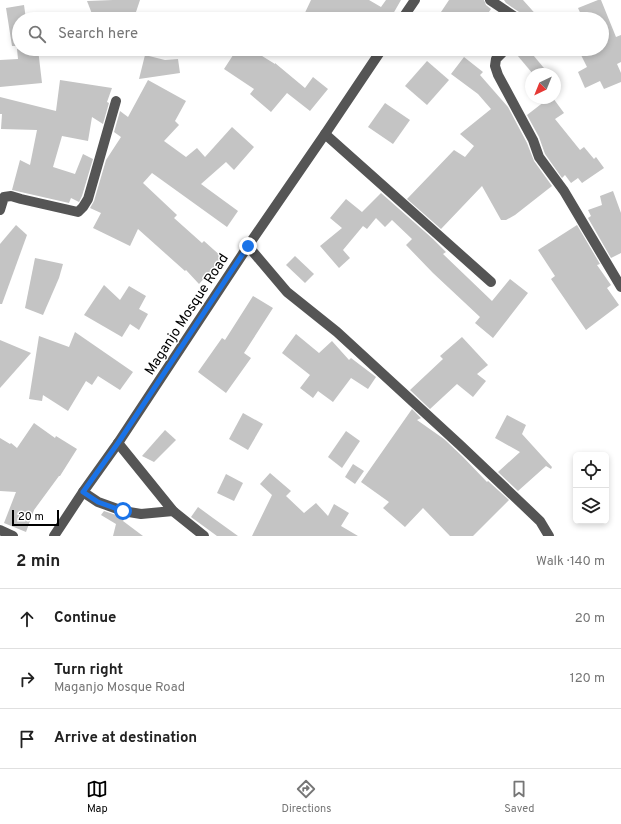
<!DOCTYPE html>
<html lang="en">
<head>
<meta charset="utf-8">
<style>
	body { margin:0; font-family:Overpass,sans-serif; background:#f2f2f2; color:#222 }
	.controls { position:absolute; right:12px; bottom:12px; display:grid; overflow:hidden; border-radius:6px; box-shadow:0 2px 6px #0003 }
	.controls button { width:36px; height:36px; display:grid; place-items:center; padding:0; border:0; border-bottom:1px solid #e0e0e0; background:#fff; color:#222; font:20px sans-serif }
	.compass { position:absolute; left:525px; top:68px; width:36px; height:36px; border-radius:50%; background:#fff; box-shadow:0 2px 6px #0003; rotate:223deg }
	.scale { position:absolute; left:12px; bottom:10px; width:47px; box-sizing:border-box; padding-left:4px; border:2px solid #000; border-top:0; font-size:11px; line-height:14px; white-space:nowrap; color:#000; -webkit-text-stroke:3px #fff; paint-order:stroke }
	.stop { position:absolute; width:12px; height:12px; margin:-9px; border:3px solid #1a73e8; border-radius:50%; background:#fff }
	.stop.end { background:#1a73e8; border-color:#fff; box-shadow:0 1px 4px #0008 }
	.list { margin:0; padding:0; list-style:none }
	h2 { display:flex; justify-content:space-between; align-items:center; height:52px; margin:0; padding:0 16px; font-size:17px }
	h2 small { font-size:13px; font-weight:400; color:#767676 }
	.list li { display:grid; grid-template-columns:26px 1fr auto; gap:12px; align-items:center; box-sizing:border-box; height:60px; padding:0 16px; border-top:1px solid #e0e0e0 }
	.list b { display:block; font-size:15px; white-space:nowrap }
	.list p { margin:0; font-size:13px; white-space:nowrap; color:#767676 }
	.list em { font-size:13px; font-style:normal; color:#767676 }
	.icon { flex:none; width:22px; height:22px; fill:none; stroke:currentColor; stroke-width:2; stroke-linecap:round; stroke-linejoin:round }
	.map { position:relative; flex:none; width:621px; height:536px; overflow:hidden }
	.search { position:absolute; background:#fff; box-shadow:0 2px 6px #0003; left:12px; right:12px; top:12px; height:44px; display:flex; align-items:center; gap:10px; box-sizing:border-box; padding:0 14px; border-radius:22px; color:#767676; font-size:15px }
	.sheet { height:232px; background:#fff }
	nav { display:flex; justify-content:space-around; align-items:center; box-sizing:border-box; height:56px; border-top:1px solid #e0e0e0; background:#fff; font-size:11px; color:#767676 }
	nav a { display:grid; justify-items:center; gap:2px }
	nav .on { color:#000 }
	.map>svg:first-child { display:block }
</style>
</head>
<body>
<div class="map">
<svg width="621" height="536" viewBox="0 0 621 536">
	<rect width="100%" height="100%" fill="#fff"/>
	<g fill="#c4c4c4">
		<path d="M113,0H140L134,18L128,19H94L87,1Z"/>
		<path d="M311,0H369L381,7L386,0H401L393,14L396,16V19H302Z"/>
		<path d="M449,0H484L486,5L491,9L484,19H451L441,12Z"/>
		<path d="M504,0H523L540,19H524L522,14L506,3Z"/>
		<path d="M598,0H601L616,37L621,35V62L617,64L621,73V82L604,89L600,81L585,88L578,72L587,67L578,49H602V19H583L578,8Z"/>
		<path d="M24,5L26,19H19V46H12L6,8Z"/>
		<path d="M17,49H38L42,83L0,87V60L18,59Z"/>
		<path d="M237,49H251L275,64V63L305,88L313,77L328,89L310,111L287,93L271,112L250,94L254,89L224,69Z"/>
		<path d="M512,49H528L549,74H533Z"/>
		<path d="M145,55L165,60L178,59L180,73L139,79Z"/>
		<path d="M464,57L483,72L480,75L508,107L527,143L534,161L552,186L515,215L506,220H501L482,186L441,229L407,199L454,150L465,157L474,146L460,134L491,109L478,94L451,74Z"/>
		<path d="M427,61L449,80L427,105L405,86Z"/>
		<path d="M60,80L112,88L107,102L109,103L103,124L92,117L88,141L62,136L53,167L75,174L83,154L93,159L82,196L79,202L71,198L69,203L12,190L20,160L30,165L37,130L1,129L2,114H0V97L56,111Z"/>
		<path d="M148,80L186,101L175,121L179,125L164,141L186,157L197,148L205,157L232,127L254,147L234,170L226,162L201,184L238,211L227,227L152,173L143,183L177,215L174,218L202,243L204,241L223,258L199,284L186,270L185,271L138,229L130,246L93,228L101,213L90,208L94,201L106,160L121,137L114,132L120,111L128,117Z"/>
		<path d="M549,98H553L564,113L555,119L580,150L584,147L594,159L596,157L604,168L582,183L578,178L571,183L565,175L562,178L545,154L539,137L527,115Z"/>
		<path d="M385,103L410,120L393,144L368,127Z"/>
		<path d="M613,191L621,213V253L611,258L588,218L591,216L588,210L602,205L600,196Z"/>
		<path d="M381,193L433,239L446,252L443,254L492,301L510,279L528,293L493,338L475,323L480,317L433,273L406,245L412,239L392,220L385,227L376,218L367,229L363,226L343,250L350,258L339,268L320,246L342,228L330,218L346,199L362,212Z"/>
		<path d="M16,225L27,235L2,304H0V244Z"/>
		<path d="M577,225L600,264L597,265L611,285L607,288L619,305L586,330L551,279L555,276L538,250Z"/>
		<path d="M295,256L314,274L305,283L286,265Z"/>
		<path d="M35,258L63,264L59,278L43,315L25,308Z"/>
		<path d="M104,285L120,300L129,286L146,296L139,309L148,314L139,330L130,324L122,337L84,315Z"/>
		<path d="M253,296L273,308L244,353L251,358L226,393L198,372L222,338L225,340Z"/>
		<path d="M75,332L133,372L120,390L98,376L92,385L86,381L68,411L43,395L42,401L29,399L39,336L69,347Z"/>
		<path d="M296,334L319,353L332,341L349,360L351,358L376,377L368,389L351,378L333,402L318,391L313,398L300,388L310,375L282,353Z"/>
		<path d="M462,337L488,365L477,374L486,381L473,397L457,384L430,409L410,390L443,359L440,356Z"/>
		<path d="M0,340L31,353L0,388Z"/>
		<path d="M412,409L421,418L417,420L444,439L463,457L487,482L488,481L509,500L473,536H450L423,508L405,527L383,508L389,502L361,482Z"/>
		<path d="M243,413L263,424L248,450L229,439Z"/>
		<path d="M507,415L526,425L522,434L552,467L551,469L546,466L518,491L498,472L520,452L495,438Z"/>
		<path d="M34,423L55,438L56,436L77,449L60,476H59L34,510L26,532L4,523L16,492L0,491V438L10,444L11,443L17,448Z"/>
		<path d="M165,430L176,440L154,462L142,456Z"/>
		<path d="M346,431L360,441L342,468L328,457Z"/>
		<path d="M353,464L364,471L355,484L345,477Z"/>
		<path d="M270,473L291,491L286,496L304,513L316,503L328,516L334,504L349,513L341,526L358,536H252L272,495L260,484Z"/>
		<path d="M226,474L243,483L234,501L217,493Z"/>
		<path d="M198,507L213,518L238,536H217L191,517Z"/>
		<path d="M104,511L125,518L123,521L143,536H113L116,524L101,515Z"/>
	</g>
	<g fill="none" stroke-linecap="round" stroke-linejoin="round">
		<g stroke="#555" stroke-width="10">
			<path d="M490,0L518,19"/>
			<path d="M402,19L415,0"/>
			<path d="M506,49L496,59L495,66L498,75L533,140L539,157L564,191L621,287"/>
			<path d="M325,134L491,282"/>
			<path d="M0,210L4,197L11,196L21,199L78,212L83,207L88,199L116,101"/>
			<path d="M248,246L287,292L337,332L460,445L540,521L549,536"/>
			<path d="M118,443L173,511L204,536"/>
			<path d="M83,492L98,502L123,511L141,514L173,511"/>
			<path d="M0,530L13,536"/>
			<path d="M54,536L83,492L118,443L248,246L325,134L382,49"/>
		</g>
	</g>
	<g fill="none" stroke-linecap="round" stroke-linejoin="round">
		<path stroke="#1a73e8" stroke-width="5" d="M123,511L98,502L83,492L118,443L248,246"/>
	</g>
	<g text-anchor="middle" stroke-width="3" stroke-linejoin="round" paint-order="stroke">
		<g font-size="14" fill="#000" stroke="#fff">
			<text transform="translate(186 314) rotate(-57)" y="5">Maganjo Mosque Road</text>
		</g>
	</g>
</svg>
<div class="controls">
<button><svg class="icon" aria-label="locate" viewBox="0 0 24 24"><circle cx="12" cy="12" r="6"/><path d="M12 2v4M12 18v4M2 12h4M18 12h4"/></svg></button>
<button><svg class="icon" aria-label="layers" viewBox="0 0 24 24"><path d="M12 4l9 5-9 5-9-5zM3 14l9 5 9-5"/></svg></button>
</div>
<svg class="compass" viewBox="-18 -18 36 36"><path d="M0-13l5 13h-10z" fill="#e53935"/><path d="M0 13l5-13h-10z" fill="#767676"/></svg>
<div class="scale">20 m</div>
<div class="stop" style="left:123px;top:511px"></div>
<div class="stop end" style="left:248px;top:246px"></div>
<div class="search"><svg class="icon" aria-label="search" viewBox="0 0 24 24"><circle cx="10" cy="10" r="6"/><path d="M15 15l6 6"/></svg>Search here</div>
</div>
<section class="sheet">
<h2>2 min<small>Walk · 140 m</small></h2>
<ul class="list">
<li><svg class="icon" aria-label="ahead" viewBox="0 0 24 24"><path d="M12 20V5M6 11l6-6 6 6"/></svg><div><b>Continue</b></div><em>20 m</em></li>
<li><svg class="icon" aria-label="right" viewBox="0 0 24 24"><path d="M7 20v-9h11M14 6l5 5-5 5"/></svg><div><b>Turn right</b><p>Maganjo Mosque Road</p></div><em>120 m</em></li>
<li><svg class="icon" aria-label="arrive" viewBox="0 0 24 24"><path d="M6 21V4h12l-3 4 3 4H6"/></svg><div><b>Arrive at destination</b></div></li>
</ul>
</section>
<nav>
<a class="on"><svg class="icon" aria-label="map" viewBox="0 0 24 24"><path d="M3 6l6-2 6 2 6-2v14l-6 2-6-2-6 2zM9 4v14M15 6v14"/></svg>Map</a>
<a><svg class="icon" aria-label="directions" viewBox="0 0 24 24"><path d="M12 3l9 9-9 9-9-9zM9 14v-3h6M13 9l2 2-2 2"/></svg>Directions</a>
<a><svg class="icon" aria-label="saved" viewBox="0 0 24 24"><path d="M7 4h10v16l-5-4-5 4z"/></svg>Saved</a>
</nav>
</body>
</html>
